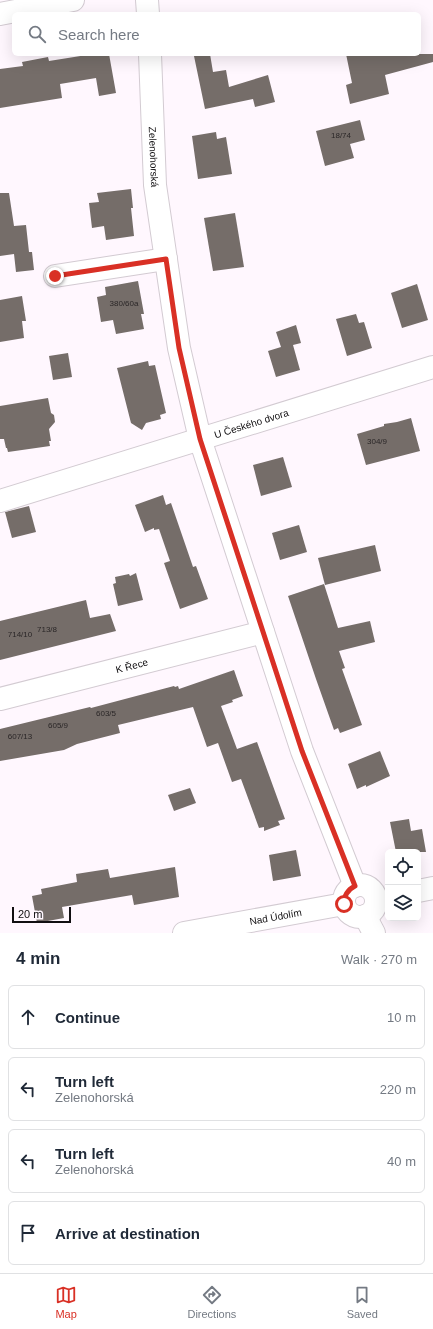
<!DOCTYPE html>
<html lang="en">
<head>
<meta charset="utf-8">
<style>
	body { margin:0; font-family:Helvetica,sans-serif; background:#f6f6f7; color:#1f2937 }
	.controls { position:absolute; right:12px; bottom:12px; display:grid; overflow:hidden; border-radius:6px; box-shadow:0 4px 16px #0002 }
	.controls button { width:36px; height:36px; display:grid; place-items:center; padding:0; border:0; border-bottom:1px solid #e0e1e3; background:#fff; color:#1f2937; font:20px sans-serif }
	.scale { position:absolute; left:12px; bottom:10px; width:59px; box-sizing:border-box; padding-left:4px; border:2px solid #110f11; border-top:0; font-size:11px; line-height:14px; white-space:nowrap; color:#110f11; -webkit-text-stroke:3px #fff7fe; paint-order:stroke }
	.stop { position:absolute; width:12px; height:12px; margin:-9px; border:3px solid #d93025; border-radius:50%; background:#fff }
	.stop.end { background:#d93025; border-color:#fff; box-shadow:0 1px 4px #0008 }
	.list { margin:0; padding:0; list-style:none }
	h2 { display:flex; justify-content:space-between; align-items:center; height:52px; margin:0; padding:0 16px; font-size:17px }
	h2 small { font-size:13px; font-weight:400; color:#747a83 }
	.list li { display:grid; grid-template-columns:26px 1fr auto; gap:12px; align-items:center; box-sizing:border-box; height:64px; margin:0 8px 8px; padding:0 8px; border:1px solid #e0e1e3; border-radius:6px }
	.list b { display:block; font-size:15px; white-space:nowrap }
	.list p { margin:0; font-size:13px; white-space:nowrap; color:#747a83 }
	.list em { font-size:13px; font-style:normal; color:#747a83 }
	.icon { flex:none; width:22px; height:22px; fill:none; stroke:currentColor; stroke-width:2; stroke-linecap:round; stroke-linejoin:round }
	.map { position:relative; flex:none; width:433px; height:933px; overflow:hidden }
	.search { position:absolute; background:#fff; box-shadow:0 4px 16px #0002; left:12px; right:12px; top:12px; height:44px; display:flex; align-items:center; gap:10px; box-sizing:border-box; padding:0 14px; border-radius:6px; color:#747a83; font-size:15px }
	.sheet { height:340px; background:#fff }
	nav { display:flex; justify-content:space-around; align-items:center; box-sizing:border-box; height:56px; border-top:1px solid #e0e1e3; background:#fff; font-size:11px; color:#747a83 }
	nav a { display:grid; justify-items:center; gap:2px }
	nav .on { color:#d93025 }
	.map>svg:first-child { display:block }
</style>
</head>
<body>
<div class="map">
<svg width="433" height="933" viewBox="0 0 433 933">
	<rect width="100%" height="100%" fill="#fff7fe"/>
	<g fill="#756d69">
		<path d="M93,54H109L116,93L99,96L96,78L60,84L62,98L0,108V69L23,66L22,62L48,57L49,61Z"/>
		<path d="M203,54H210L213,72L226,70L229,87L268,75L275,102L255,107L253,99L205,109L194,56Z"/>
		<path d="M346,54H433V62L385,75L389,94L350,104L346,85L352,83Z"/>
		<path d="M360,120L365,140L350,144L354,158L325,166L316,131Z"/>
		<path d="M216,132L217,139L226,137L232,174L198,179L192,136Z"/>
		<path d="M131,189L133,208H131L134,236L106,240L104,226L92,228L89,203L99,202L97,193Z"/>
		<path d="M0,193H9L14,226L26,225L29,252H32L34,270L16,272L14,254L0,256Z"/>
		<path d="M235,213L244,267L213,271L204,218Z"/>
		<path d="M138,281L144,314H141L144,329L116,334L113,320L101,322L97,297L106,295L105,287Z"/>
		<path d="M417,284L428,320L402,328L391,293Z"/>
		<path d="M22,296L26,321H22L24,338L0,342V300Z"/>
		<path d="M356,314L359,323L364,322L372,348L347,356L336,319Z"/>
		<path d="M296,325L301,343L293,345L300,370L276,377L268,351L281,347L276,332Z"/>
		<path d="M68,353L72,377L53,380L49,356Z"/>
		<path d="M148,361L149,366L155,365L166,413L160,415L161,419L146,423L142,430L131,423L117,368Z"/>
		<path d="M48,398L51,413L54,415L55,422L49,429L51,441H49L50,446L8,452L7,448H6L4,439H0V406Z"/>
		<path d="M411,418L420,451L366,465L357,434L384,426V424L397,422Z"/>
		<path d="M283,457L292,487L261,496L253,465Z"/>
		<path d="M163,495L166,505L171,503L193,567L196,566L208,599L180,609L164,563L170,561L159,529L154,530V528L145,532L135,505Z"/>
		<path d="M29,506L36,532L12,538L5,512Z"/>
		<path d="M299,525L307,552L280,560L272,533Z"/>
		<path d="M375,545L381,571L325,585L318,558Z"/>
		<path d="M136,573L143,600L118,606L113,584L116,583L115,577L129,574L130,576Z"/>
		<path d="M324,584L338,628L370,621L375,642L339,651L345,668L342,669L362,725L340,733L338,728L334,730L316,679L288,596Z"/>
		<path d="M86,600L90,618L110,614L116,631L0,660V621Z"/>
		<path d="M234,670L243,696L232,700L233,702L221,706L237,749L257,742L285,819L278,821L280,825L264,831V827L259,828L241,779L232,782L218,743L207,747L193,707L118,725L120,733L77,744L64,750L0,761V729L90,707L91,708L174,686L175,687L178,686L179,689Z"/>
		<path d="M380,751L390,776L366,787V785L357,789L348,764Z"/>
		<path d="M190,788L196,803L174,811L168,795Z"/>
		<path d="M409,819L411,831L422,829L426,852H396L390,822Z"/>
		<path d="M296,850L301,876L273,881L269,855Z"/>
		<path d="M175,867L179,897L134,905L132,895L62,907L64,918L37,923L32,896L42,894L41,889L77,882L76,874L108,869L110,878Z"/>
	</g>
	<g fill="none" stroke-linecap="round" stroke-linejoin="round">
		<g stroke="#d3cbd2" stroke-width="24">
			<g id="street">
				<path d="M147,0L148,14"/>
				<path d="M0,14L73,0"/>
				<path id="s1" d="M150,54L155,185L179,348L200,439L302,751L355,886"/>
				<path d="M55,276L166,259"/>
				<path id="s2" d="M0,501L433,367"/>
				<path id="s3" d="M0,699L263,632"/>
				<circle cx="360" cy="901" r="16"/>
				<path d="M418,891L433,888"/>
				<path d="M365,916L374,933"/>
				<path id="s4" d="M184,933L344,904"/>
			</g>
		</g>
		<use href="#street" stroke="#fff" stroke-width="22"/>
	</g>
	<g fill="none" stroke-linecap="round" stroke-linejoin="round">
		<path stroke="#d93025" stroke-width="5" d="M55,276L166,259L179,348L200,439L302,751L355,886C347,890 344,896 344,904"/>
	</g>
	<g text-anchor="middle" stroke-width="3" stroke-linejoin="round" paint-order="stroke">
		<g font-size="8" fill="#2a2627">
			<text x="341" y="138">18/74</text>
			<text x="124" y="306">380/60a</text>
			<text x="377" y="444">304/9</text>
			<text x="47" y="632">713/8</text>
			<text x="20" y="637">714/10</text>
			<text x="106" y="716">603/5</text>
			<text x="58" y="728">605/9</text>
			<text x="20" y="739">607/13</text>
		</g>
		<g font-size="10" fill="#110f11" stroke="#fff7fe">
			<text dy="4" stroke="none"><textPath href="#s1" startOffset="103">Zelenohorská</textPath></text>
			<text dy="4" stroke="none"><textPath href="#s2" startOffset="263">U Českého dvora</textPath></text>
			<text dy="4" stroke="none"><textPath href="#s3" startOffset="136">K Řece</textPath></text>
			<text dy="4" stroke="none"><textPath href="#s4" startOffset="93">Nad Údolím</textPath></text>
		</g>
	</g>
</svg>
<div class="controls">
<button><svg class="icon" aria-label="locate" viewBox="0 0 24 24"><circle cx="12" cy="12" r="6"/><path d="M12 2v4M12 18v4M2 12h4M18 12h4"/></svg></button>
<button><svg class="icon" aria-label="layers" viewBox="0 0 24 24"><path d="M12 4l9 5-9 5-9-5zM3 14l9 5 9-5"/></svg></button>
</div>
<div class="scale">20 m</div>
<div class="stop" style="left:344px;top:904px"></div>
<div class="stop end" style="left:55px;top:276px"></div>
<div class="search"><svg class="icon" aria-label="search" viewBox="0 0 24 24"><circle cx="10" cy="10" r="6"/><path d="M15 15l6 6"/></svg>Search here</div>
</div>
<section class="sheet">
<h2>4 min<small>Walk · 270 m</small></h2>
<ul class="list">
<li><svg class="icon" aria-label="ahead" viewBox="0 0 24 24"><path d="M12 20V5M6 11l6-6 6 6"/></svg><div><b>Continue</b></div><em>10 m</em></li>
<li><svg class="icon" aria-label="left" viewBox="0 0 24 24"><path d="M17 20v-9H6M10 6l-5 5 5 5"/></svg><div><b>Turn left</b><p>Zelenohorská</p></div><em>220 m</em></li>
<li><svg class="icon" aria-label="left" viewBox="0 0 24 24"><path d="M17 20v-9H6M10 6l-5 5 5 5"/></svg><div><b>Turn left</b><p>Zelenohorská</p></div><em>40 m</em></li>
<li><svg class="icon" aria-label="arrive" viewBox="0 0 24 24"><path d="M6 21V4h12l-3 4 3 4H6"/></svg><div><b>Arrive at destination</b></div></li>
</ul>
</section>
<nav>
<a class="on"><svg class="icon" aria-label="map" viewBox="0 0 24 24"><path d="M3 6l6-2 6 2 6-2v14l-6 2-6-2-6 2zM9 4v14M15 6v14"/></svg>Map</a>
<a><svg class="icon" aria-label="directions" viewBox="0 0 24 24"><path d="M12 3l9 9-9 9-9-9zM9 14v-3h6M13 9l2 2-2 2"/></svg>Directions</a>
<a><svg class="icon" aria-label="saved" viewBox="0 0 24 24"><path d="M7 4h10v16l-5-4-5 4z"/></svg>Saved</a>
</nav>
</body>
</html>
